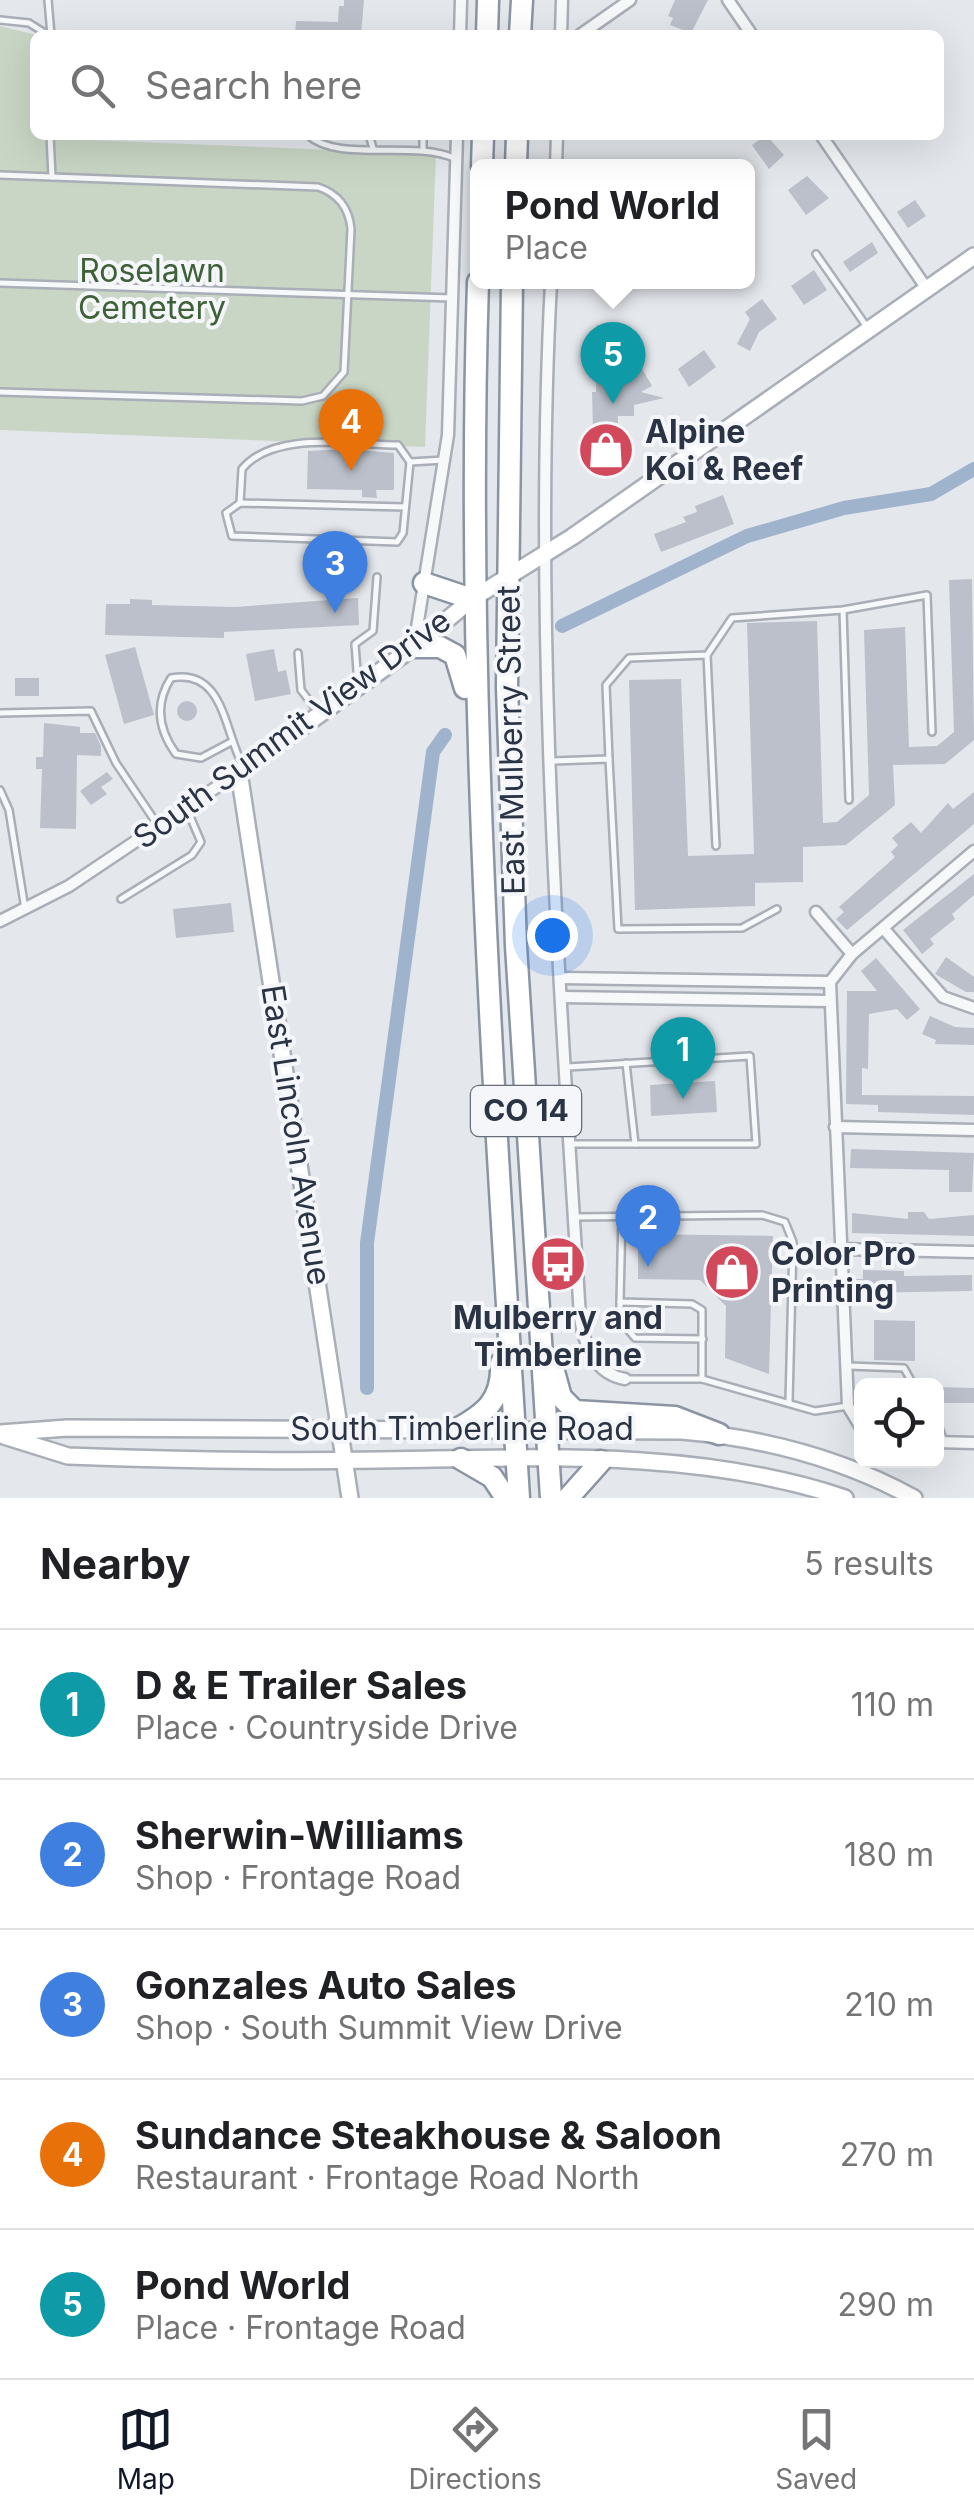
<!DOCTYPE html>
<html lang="en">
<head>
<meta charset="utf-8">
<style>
	body { margin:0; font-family:Inter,sans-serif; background:#f2f2f2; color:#202124 }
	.controls { position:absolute; right:30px; bottom:30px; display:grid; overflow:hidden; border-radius:15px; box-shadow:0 10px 40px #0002 }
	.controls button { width:90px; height:90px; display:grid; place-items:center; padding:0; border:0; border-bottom:2px solid #e0e0e0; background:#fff; color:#202124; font:50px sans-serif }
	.you { position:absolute; left:552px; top:935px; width:35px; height:35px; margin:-25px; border:8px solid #fff; border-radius:50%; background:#1a73e8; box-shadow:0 0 0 15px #1a73e833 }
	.badge { display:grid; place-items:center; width:65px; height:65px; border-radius:50%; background:#111827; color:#fff; font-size:32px; font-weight:700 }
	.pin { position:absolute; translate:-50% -82px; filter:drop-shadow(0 2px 5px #0008) }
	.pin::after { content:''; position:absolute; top:52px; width:35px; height:30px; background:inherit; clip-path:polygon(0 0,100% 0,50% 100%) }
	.popup { position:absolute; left:470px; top:159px; width:285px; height:130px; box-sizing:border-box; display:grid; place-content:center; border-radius:15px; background:#fff; filter:drop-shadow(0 2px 8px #0005); font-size:32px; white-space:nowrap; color:#757577 }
	.popup b { font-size:38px; color:#202124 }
	.popup::after { content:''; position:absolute; left:50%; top:100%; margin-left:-20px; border:20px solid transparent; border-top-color:#fff }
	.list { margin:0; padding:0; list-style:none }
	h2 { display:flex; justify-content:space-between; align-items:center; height:130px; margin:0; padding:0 40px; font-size:42px }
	h2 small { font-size:32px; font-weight:400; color:#757577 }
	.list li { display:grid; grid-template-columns:65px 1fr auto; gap:30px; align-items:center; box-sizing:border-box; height:150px; padding:0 40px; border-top:2px solid #e0e0e0 }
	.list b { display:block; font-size:38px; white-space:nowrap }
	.list p { margin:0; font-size:32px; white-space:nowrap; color:#757577 }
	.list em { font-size:32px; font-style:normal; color:#757577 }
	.icon { flex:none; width:55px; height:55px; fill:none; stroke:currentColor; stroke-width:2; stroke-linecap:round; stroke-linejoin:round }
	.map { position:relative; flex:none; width:974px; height:1498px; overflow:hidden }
	.search { position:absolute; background:#fff; box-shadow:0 10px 40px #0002; left:30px; right:30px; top:30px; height:110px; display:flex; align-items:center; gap:25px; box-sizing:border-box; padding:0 35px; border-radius:15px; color:#757577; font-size:38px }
	.sheet { height:880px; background:#fff }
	nav { display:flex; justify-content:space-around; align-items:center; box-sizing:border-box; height:140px; border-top:2px solid #e0e0e0; background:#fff; font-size:28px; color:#757577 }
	nav a { display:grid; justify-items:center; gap:5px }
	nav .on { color:#111827 }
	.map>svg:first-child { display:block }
</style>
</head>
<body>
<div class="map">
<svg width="974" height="1498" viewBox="0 0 974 1498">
	<rect width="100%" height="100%" fill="#e4e7ec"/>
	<path fill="#c9d6c5" d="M0,26L36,35L35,135L41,138L436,154L425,447L0,430Z"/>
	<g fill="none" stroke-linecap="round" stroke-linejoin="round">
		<g stroke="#9fb4cc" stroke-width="14">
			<path d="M562,626L747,536L844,508L931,494L974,469"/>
			<path d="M367,1388V1243L433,752L445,735"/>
		</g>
	</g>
	<g fill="#bbc0ca">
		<path d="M344,0H364L361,35H295L296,21L338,22L339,6H344Z"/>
		<path d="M675,0H708L691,33L670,25L673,18L668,16Z"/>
		<path d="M766,135L784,155L769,169L752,145Z"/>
		<path d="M807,176L829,198L806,215L788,190Z"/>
		<path d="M915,200L926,216L908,228L897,212Z"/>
		<path d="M872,242L878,253L850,272L843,262Z"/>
		<path d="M814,270L827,290L804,305L791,286Z"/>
		<path d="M762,299L777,319L759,332L750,351L737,344L750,319L745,312Z"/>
		<path d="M597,325H614V366L633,353L652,386L641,392L664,398L634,405V416H618L617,468H594L592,392H596Z"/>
		<path d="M704,350L716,367L689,387L678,369Z"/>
		<path d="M346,449L394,453V490H376L377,498L362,497V490L307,489L308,451Z"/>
		<path d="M723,495L734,524L661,552L654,534L686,522L683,517L697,512L695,506Z"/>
		<path d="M972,579L974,740L945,764L893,765L895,805L846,845L803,847V882L755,883V906L635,910L629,680L681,679L688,856L754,854L747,623L817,621L823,823L837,822L869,795L864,630L905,627L909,747L937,746L954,732L949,580Z"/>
		<path d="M358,598L359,625L224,632V638L105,635L106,604H130V599L152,600V605L235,607Z"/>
		<path d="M135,647L154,715L124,724L105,655Z"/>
		<path d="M274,649L278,672L286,670L291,694L255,701L246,654Z"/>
		<rect x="15" y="678" width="24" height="18"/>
		<circle cx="187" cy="711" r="10"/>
		<path d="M44,723L80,727V733H95L101,746V756L77,755L76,829L40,828L42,769H36V757H43Z"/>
		<path d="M107,772L113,779L101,787L107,794L91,805L80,791Z"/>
		<path d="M974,792V824L847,930L836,919L844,912L839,907L895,857L891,852L898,845L892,838L911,822L921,833L948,803L953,809Z"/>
		<path d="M974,874V895L952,914L955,919L930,939L934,944L922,954L903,930Z"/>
		<path d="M231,903L234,932L176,938L173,909Z"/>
		<path d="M946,957L974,977V992H966L935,974Z"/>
		<path d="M876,958L920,1009L907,1020L897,1009L869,1014L868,1069L862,1068V1095L974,1096V1115L878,1112V1105L846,1104L847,991H877L861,971Z"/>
		<path d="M930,1016L955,1027L974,1028V1045L935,1044L936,1040L922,1034Z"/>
		<path d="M715,1081L717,1112L651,1116L650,1085Z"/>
		<path d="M851,1149L974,1153L972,1192H949V1170L850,1168Z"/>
		<path d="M908,1212H924L929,1219L974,1215V1236L852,1233V1213L908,1219Z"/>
		<path d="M638,1234L773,1236L769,1374L725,1358L726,1306L700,1280L638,1279Z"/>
		<path d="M863,1270L904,1271V1276L972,1275V1291L855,1293V1279H863Z"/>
		<path d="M874,1320L915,1321V1361L874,1360Z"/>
		<path d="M938,1387L974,1388V1403H938Z"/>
	</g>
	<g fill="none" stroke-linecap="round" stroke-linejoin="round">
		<g stroke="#a9aeb7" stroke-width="10">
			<g id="lane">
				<path d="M48,0L51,35"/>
				<path d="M0,20L29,23L48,35"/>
				<path d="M50,135L52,177"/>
				<path d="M308,135C338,163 412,140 454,158"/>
				<path d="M369,135L373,148"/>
				<path d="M423,149V135"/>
				<path d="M0,175L318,187C339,194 349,208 351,229L344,372L323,396L302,401L0,392"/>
				<path d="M816,254L867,327"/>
				<path d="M0,283L452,298"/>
				<path d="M240,503L242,469C274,430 352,445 398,445L410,462"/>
				<path d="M405,507L240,503L226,513L232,536L397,542L403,533L410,462L444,460"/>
				<path d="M843,610L849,800"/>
				<path d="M298,653L301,690L318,712"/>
				<path d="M707,655L716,846"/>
				<path d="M358,684L355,644L373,631L377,577"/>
				<path d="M0,713L91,711L116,763L157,824"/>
				<path d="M233,741L201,758L176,754C158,729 155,703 171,678C224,668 224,731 243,766"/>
				<path d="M609,759L606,685L629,658L707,655L732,618L843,610L927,595L932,732"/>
				<path d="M553,761L609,759L618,929L742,928L777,909"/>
				<path d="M0,790L9,810L25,909"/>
				<path d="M121,899L192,855L201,842L186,807"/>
				<path d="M626,1063L635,1144"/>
				<path d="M568,1067L750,1056L756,1144H570"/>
				<path d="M622,1215L620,1302L692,1304L702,1310V1379"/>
				<path d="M575,1217L762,1215L785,1222L793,1242L789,1402"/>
				<path d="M620,1302V1320L635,1338L703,1339"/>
				<path d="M848,1366L904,1368L914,1386"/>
				<path d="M626,1379H702L815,1411L848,1406"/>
				<path d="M936,1418L944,1442"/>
			</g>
		</g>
		<g stroke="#a9aeb7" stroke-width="15">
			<g id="street">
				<path d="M728,0L752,35"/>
				<path d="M460,35L461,0"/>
				<path d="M561,35L562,0"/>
				<path d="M580,35L630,0"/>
				<path d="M821,135L927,289"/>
				<path d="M556,166L557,135"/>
				<path d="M551,282C533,626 559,972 580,1317C584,1344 594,1374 625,1379"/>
				<path d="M414,646L448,435L457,135"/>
				<path d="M816,912L852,954"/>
				<path d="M0,921L69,886L239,772"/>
				<path d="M884,929L943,997L974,1008"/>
				<path d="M561,978L830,982"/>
				<path d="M562,997L829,1001"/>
				<path d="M835,1127L974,1130"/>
				<path d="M839,1249L974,1252"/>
				<path d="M862,1429L848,1406L830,982L852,954L974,851"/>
				<path d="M936,1442L974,1443"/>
			</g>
		</g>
		<g stroke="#a9aeb7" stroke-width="20">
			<g id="secondary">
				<path d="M0,1433L67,1428L682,1431C763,1438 843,1459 914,1498"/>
				<path d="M4,1436L68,1456C171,1460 276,1462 379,1460C534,1458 696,1448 845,1498"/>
				<path d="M350,1498L239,772L414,647L472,599L572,537L974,256"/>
			</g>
		</g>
		<g stroke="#8b94a3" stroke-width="25">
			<g id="highway">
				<path d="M487,35L488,0"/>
				<path d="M520,35L522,0"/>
				<path d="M482,166L483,135"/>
				<path d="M516,166L517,135"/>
				<path d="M478,282C465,688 494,1093 519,1498"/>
				<path d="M512,282L507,687L516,946L551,1498"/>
				<path d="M424,583L472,599"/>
				<path d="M414,647H440L455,655L465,688"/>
				<path d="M553,1368L561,1397L575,1411L675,1417L719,1434"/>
				<path d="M455,1430C485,1414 503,1400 501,1363"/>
				<path d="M461,1459L492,1477L506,1498"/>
				<path d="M568,1498L601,1461"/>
			</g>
		</g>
		<use href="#lane" stroke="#f7f8fa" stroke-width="5"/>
		<use href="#street" stroke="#f7f8fa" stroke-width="10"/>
		<use href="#secondary" stroke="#fff" stroke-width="15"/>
		<use href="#highway" stroke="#fff" stroke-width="20"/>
	</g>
	<defs>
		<g id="shop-disc" transform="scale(2.875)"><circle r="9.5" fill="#d1495b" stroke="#f4f6f9"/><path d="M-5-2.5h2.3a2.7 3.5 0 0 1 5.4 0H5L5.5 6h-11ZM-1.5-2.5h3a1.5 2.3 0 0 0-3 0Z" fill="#fff"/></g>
		<g id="bus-disc" transform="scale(2.875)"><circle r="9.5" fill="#d1495b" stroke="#f4f6f9"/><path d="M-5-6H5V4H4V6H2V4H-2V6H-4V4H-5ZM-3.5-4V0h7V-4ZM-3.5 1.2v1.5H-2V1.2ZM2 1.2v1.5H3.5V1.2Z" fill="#fff"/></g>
	</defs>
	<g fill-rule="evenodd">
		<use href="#shop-disc" x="606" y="450"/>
		<use href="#bus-disc" x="558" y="1264"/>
		<use href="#shop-disc" x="732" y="1272"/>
	</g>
	<g text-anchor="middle" stroke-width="8" stroke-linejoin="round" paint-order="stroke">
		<rect fill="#f4f6f9" stroke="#676e7b" stroke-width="2.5" x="471" y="1086" width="110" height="50" rx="8"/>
		<g font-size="30" font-weight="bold" fill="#2b3445">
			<text x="526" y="1121">CO 14</text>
		</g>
		<g font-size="32" fill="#3f6138" stroke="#f4f6f9">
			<text x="152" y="282">Roselawn<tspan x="152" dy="37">Cemetery</tspan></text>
		</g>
		<g font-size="32" font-weight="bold" fill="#2b3445" stroke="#f4f6f9" text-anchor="start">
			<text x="645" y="443">Alpine<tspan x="645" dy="37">Koi &amp; Reef</tspan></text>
			<text x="771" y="1265">Color Pro<tspan x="771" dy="37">Printing</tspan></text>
			<text x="558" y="1329" text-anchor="middle">Mulberry and<tspan x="558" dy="37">Timberline</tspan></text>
		</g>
		<g font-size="32" fill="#2b3445" stroke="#f4f6f9">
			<text transform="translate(292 729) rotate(-36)" y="11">South Summit View Drive</text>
			<text transform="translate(511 740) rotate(-91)" y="11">East Mulberry Street</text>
			<text transform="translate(296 1135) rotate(81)" y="11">East Lincoln Avenue</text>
			<text x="462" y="1440">South Timberline Road</text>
		</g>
	</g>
</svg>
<div class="controls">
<button><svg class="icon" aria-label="locate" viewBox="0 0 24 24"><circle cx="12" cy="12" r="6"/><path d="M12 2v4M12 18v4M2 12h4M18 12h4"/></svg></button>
</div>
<div class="you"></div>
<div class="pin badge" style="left:683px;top:1099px;background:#0f9aa8">1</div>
<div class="pin badge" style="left:648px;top:1267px;background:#3f7fe0">2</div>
<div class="pin badge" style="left:335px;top:613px;background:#3f7fe0">3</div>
<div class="pin badge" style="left:351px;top:471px;background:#e8710a">4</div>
<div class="pin badge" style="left:613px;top:404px;background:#0f9aa8">5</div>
<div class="popup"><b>Pond World</b>Place</div>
<div class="search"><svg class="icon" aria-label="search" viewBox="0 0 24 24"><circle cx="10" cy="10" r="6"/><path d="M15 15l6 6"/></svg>Search here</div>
</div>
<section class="sheet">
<h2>Nearby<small>5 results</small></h2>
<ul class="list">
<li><span class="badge" style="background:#0f9aa8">1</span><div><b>D &amp; E Trailer Sales</b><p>Place · Countryside Drive</p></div><em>110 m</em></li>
<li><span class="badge" style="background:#3f7fe0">2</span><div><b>Sherwin-Williams</b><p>Shop · Frontage Road</p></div><em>180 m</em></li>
<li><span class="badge" style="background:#3f7fe0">3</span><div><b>Gonzales Auto Sales</b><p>Shop · South Summit View Drive</p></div><em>210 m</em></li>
<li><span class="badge" style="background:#e8710a">4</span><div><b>Sundance Steakhouse &amp; Saloon</b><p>Restaurant · Frontage Road North</p></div><em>270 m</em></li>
<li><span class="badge" style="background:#0f9aa8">5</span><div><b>Pond World</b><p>Place · Frontage Road</p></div><em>290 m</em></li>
</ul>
</section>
<nav>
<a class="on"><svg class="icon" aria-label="map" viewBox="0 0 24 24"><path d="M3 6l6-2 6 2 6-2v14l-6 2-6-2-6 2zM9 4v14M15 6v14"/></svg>Map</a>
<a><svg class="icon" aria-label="directions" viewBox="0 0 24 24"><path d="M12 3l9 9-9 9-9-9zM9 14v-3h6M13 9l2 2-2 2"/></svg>Directions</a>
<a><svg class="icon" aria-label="saved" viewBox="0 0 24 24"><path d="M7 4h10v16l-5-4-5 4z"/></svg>Saved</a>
</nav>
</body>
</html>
